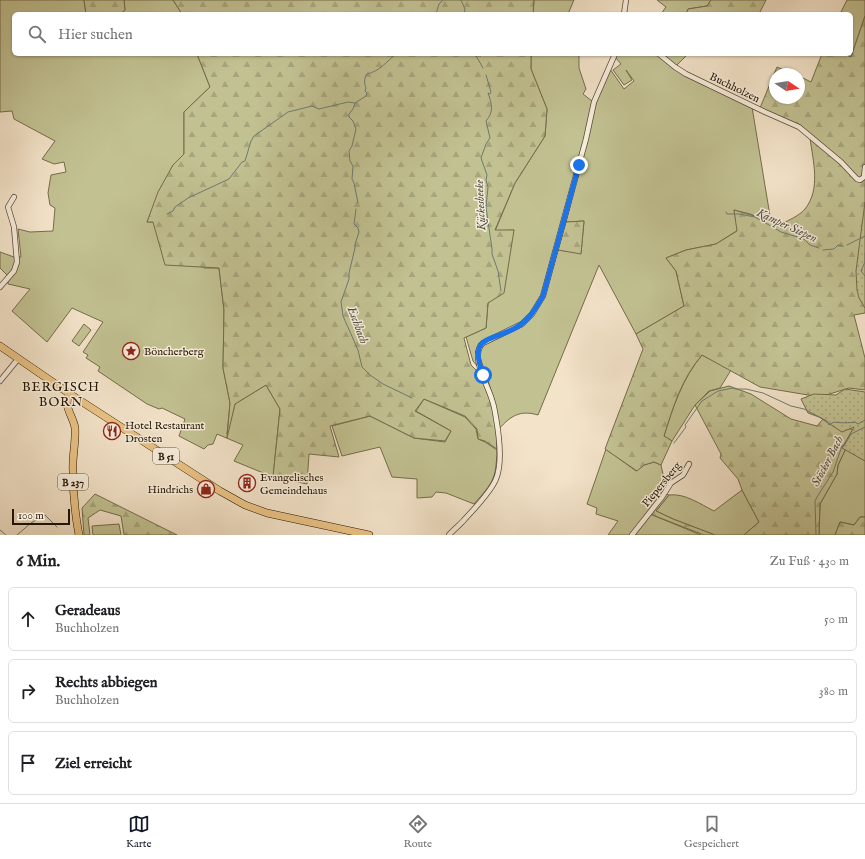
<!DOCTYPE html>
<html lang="de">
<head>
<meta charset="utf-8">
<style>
	body { margin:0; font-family:"IM FELL English",serif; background:#f6f6f6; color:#202124 }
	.compass { position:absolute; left:769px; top:68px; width:36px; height:36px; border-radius:50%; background:#fff; box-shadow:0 1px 3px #0004; rotate:102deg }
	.scale { position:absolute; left:12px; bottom:10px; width:58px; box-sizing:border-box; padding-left:4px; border:2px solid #261702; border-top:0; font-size:11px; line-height:14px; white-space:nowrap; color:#261702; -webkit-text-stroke:3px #f7eddc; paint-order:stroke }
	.stop { position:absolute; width:12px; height:12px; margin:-9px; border:3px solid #1a73e8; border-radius:50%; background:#fff }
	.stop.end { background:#1a73e8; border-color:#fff; box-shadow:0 1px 4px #0008 }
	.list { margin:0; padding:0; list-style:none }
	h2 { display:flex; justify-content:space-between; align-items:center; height:52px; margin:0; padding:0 16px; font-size:17px }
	h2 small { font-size:13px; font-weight:400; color:#757577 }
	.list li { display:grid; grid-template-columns:26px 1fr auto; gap:12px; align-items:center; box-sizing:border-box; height:64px; margin:0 8px 8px; padding:0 8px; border:1px solid #e0e0e0; border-radius:6px }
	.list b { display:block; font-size:15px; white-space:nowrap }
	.list p { margin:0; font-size:13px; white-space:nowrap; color:#757577 }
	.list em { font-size:13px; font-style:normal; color:#757577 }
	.icon { flex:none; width:22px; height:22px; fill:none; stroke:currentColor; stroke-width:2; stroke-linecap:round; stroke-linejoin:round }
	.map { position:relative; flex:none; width:865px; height:535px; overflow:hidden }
	.search { position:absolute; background:#fff; box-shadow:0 1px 3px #0004; left:12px; right:12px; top:12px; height:44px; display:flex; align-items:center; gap:10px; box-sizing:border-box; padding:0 14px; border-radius:6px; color:#757577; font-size:15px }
	.sheet { height:268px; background:#fff }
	nav { display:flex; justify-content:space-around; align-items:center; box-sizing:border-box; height:56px; border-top:1px solid #e0e0e0; background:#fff; font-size:11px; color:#757577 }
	nav a { display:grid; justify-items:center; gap:2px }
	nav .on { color:#111827 }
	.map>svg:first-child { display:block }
</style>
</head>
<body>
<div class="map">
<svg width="865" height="535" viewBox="0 0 865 535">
	<defs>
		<pattern id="forest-firs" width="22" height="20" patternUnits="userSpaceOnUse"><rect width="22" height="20" fill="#c2c192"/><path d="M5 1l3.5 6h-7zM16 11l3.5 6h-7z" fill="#a7a57c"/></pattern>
		<pattern id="park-dots" width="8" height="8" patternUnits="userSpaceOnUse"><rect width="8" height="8" fill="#c2c192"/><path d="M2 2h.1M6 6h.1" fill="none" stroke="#a7a57c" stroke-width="1.8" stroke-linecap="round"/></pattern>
	</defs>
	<rect width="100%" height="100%" fill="#f3e3c9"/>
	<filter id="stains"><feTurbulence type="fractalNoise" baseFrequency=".005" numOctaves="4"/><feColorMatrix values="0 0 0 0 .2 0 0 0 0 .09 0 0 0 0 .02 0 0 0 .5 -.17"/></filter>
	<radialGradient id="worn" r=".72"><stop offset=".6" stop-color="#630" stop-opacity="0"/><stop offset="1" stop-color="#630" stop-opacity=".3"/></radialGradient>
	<g fill="#c2c192" stroke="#746c4a">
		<path d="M0,0H84L86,14H14V54H197L210,87L184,112V154L173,165L147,222H153L195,266L204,267V268H219L224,310L223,368L230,403L227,434L235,404L266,385L280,409L273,477L234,461L243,445L217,434L213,444L208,445L204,449L179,436L185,419L162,408L159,409L147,404L98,371L100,367L86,358L88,355L83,352L103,322L72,308L47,342L12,311L30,289L8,284V276L0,268V252L14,257H21L18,229L30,232L53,231L55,208L50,205L48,193L51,175L66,172L64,162L54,164L42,159L55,141L14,119L12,111L0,112Z"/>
		<path d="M124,0H173L182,14H120L125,10Z"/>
		<path d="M534,0H574L568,14H533Z"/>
		<path d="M657,0H711L707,6L688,9L686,14H661L666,7Z"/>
		<path d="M847,0H865V16L851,57L844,54H851V14H840Z"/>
		<path d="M531,54H579V68L586,89L583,94L592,101L586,132L542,296L530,315L520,323L479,343L476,351L478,367L473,361L466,337L486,328L488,303L514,230L495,231L515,183L545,136L547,109L531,69Z"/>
		<path d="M617,54H658L666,61L752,107L771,222L750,214L734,210L738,230L716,244L686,250L666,258L676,271L684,306L636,334L599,265L538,415C521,410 511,415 499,429L494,399L480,357V349L485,344L519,328L526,323L544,297L558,250L581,253L584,221L566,222L594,108L610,69L624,89L634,81L626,70L632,80L624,85L613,70L621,64L615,57Z"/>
		<path d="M661,54H688L675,67Z"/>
		<path d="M84,324L91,330L79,346L72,341Z"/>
		<path d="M702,355L731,370L720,388L709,391L695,405L672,441L664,436C673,407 682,379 702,355Z"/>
		<path d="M424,399L465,417L476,429L478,439L485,442L497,450C496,480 493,482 474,504L446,493L436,492L432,497L417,498V479L392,477L380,447L342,456L332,426L370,416L414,438L445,442L451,431L416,411Z"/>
		<path d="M865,429V517H860L854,525L840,522L835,535H819L820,504L837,474L838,465L848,444Z"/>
		<path d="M606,449L636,471L644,465L654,462L661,465L666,488L631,535H608L618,521L596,514L597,508L587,504Z"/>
		<path d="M742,490L759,522L744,535H715L673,519L656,511L669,495C685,493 700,504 714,511Z"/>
		<path d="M650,514L701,535H634Z"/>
		<path d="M119,524L121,535H93L92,526Z"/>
	</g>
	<g fill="url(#forest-firs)" stroke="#746c4a">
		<path d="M84,0H124L125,10L120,14H86Z"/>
		<path d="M173,0H534L533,14H182Z"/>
		<path d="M711,0H766L759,14H686L688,9L707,6Z"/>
		<path d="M865,16V313L854,315L865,358V390L849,388L820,397L760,387L702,355C682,378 673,407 664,436L672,441L661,465L654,462L644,465L637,471L605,449L643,349L636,334L684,306L676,271L666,258L686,250L716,244L737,231L734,210L781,224C789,220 799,216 805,209C821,189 813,161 810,138L812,136L760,108L777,67L793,74H775V98H799V76L811,82L822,54H844L851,57Z"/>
		<path d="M197,54H531V69L547,109L545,136L515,183L495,230H514L504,293L488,303L486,328L464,338L471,365L481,375L491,399L496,426L497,449L485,441L478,439L477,429L465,416L424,399L415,411L451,431L445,441L414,438L370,416L330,426L339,457L309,454L307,484L273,477L280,409L266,385L235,404L227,438L230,403L223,368L224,310L219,268L165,265L153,222H147L158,192L173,165L184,154V112L210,87Z"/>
		<path d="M584,221L581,254L558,250L566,222Z"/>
		<path d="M729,386L751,394L791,419L817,426L823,419L841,427L860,431L848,444L838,465L837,474L820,504L819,535H744L759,522L742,490L738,479L720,458L721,454L695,405L710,391Z"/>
		<path d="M95,494L177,535H124L121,516L100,510L88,518L90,535H84L82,508Z"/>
		<path d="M666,494L669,495L656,511L673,519L715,535H704L650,514Z"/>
		<path d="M860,517H865V535H835L840,522L854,525Z"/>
	</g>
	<g fill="url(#park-dots)" stroke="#746c4a">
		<path d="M865,202V308L859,298L857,290L856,271Z"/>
		<path d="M845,389L865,392V461L842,448L854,427L842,432L819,417L808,413L801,399L814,394L836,395Z"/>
	</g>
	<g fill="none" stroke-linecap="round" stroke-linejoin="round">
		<g stroke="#6c7b70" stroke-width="1">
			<path d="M461,0L465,9L464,14"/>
			<path d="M436,14L439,4L443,0"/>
			<path d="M475,54L483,68"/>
			<path d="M486,75L491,92L490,94L488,93C492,104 494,112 486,121L490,138L486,144L481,158L487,175L486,180L488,187L486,207L492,249V254L498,271L501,291"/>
			<path d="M358,203L354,183L352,179L353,166L350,161L349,151L352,146L356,129L353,121L349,117V114L353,109L355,103L366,96L367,93L365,91L366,88C364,84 364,78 367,74C380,71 386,62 396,54"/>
			<path d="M356,209L354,224L358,228L359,232L355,244V248L349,273V279L341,302L343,316L358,350L362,367L370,375L383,384L412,398"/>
			<path d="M726,212L727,214H739L755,217L781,232L804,239L810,245L819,248"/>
			<path d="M167,214L173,211L175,207L188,198L229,179L242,162L245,161L251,141L254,136L288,112L312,106L319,109L348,102L355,103"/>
			<path d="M847,245L865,236"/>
			<path d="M823,250L834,249L838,245L842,246"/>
			<path d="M865,253V262L861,271L865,276"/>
			<path d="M674,443L686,427L685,425L702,401L718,391L733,388L735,389H746L763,393L791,406L804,409L827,421L829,425L834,422C838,423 851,423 855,422L858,424L865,420"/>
			<path d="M0,530L6,535"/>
			<path d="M17,535L31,523L45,515L57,527"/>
			<path d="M816,535L815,501L817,497L833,472L842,446H844L851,434L865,427"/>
		</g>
		<g stroke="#594a34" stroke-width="6">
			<g id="minor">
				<path d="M624,14L626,0"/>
				<path d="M659,54L675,67L686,74L765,112L799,127L841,162L857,179L860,180L864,177L865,167"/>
				<path d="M0,287L14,271L17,262L14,227L8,207L14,197"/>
				<path d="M0,381L18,359"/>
				<path d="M449,535C454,529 460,525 464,520C474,509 491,492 496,479C503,462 499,435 496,418C495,412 494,405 492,400C488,385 469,355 483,343L522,324L532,314L543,296L586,139L594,102L615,54"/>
				<path d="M632,535L662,497L671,483L683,475L689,464"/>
			</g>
		</g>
		<g stroke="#261702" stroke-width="8">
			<g id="primary">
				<path d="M0,346L70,394L220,491L245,505L267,513L369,535"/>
				<path d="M70,394C62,406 73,415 75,428C76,442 72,457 73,471C73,492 75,514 79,535"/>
			</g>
		</g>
		<use href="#minor" stroke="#f7eddc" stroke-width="4.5"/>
		<use href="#primary" stroke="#eac284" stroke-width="7"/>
	</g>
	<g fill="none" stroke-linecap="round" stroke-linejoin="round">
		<path stroke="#1a73e8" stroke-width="5" d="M483,375C468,334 490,343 517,327C529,320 536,308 543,296L579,165"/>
	</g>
	<defs>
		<g id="sight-ring" transform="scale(0.9)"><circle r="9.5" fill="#f7eddc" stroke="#8f2418" stroke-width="1.5"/><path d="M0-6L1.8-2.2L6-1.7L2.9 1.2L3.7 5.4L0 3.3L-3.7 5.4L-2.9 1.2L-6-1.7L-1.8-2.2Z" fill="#8f2418"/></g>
		<g id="restaurant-ring" transform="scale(0.9)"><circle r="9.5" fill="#f7eddc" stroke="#8f2418" stroke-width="1.5"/><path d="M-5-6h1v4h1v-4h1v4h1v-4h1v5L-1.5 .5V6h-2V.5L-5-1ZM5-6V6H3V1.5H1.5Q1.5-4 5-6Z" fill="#8f2418"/></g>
		<g id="building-ring" transform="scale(0.9)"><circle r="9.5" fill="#f7eddc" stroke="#8f2418" stroke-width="1.5"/><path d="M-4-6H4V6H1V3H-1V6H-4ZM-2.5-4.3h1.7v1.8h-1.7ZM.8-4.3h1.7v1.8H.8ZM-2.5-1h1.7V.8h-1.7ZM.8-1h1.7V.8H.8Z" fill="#8f2418"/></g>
		<g id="shop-ring" transform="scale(0.9)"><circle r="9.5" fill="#f7eddc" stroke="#8f2418" stroke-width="1.5"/><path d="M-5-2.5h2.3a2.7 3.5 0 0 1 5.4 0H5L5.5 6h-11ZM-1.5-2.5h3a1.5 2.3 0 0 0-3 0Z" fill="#8f2418"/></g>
	</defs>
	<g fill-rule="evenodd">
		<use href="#sight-ring" x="131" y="351"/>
		<use href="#restaurant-ring" x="112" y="431"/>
		<use href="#building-ring" x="247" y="483"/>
		<use href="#shop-ring" x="206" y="489"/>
	</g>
	<g text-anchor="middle" stroke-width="3" stroke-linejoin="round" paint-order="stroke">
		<g fill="#f7eddc" stroke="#655743" stroke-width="1">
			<rect x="153" y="448" width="26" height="16" rx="3"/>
			<rect x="58" y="474" width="30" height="16" rx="3"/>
		</g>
		<g font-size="10" font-weight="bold" fill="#261702">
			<text x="166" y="460">B 51</text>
			<text x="73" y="486">B 237</text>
		</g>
		<g font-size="11" fill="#261702" stroke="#f7eddc">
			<text transform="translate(735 87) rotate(26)" y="4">Buchholzen</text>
			<text transform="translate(661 484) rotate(-51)" y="4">Piepersberg</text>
		</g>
		<g font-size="11" fill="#261702" stroke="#f7eddc" text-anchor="start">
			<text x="144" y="355">Böncherberg</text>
			<text x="125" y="429">Hotel Restaurant<tspan x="125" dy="13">Drosten</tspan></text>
			<text x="260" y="481">Evangelisches<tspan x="260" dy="13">Gemeindehaus</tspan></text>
			<text x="193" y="493" text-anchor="end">Hindrichs</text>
		</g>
		<g font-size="12" font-style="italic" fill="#4f5142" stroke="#f7eddc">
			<text transform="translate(480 205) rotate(-93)" y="4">Kückesbeeke</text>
			<text transform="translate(787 225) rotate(25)" y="4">Kamper Siepen</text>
			<text transform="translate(358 325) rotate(70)" y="4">Eschbach</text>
			<text transform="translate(827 461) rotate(-62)" y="4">Stöcker Bach</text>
		</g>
		<g font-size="13" letter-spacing="1" fill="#261702" stroke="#f7eddc">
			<text x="61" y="391">BERGISCH<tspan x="61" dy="15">BORN</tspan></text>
		</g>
	</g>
	<rect width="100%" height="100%" filter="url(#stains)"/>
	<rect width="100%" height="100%" fill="url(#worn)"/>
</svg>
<svg class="compass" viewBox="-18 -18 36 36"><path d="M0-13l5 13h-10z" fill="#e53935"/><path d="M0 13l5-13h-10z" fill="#757577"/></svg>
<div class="scale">100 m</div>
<div class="stop" style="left:483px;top:375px"></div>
<div class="stop end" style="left:579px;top:165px"></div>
<div class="search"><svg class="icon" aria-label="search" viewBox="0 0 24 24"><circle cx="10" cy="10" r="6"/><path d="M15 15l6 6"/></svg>Hier suchen</div>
</div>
<section class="sheet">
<h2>6 Min.<small>Zu Fuß · 430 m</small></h2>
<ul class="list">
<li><svg class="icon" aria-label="ahead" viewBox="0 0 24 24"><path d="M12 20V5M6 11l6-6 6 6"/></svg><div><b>Geradeaus</b><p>Buchholzen</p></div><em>50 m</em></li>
<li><svg class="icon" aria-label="right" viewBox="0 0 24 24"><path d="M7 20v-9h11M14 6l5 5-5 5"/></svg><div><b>Rechts abbiegen</b><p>Buchholzen</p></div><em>380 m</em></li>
<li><svg class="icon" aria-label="arrive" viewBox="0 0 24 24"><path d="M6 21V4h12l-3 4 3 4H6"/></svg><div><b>Ziel erreicht</b></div></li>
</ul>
</section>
<nav>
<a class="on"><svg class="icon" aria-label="map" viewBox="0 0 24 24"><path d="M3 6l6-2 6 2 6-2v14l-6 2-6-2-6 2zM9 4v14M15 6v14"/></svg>Karte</a>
<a><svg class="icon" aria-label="directions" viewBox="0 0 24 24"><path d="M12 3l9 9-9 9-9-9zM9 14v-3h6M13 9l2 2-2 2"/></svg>Route</a>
<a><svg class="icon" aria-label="saved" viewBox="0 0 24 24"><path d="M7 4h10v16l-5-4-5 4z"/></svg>Gespeichert</a>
</nav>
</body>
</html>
